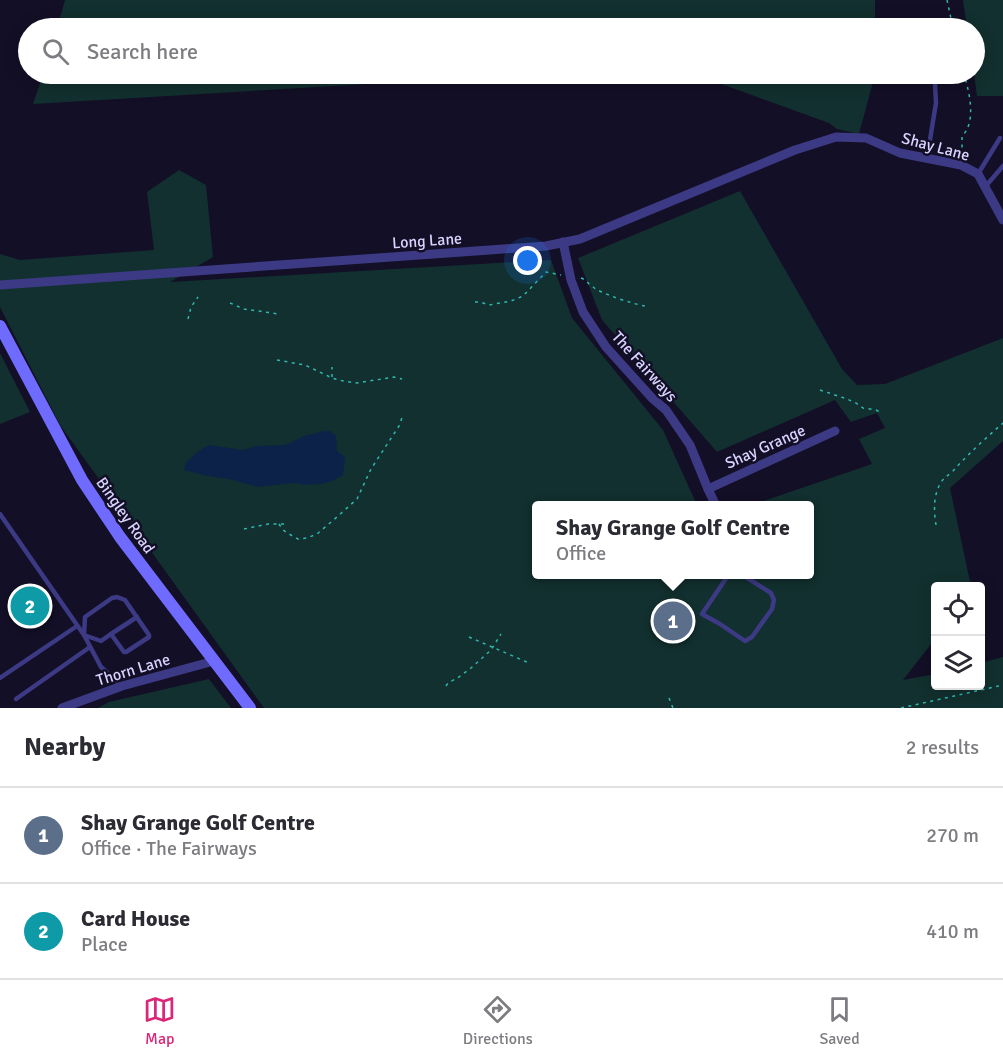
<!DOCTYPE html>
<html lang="en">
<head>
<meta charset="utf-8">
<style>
	body { margin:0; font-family:Signika,sans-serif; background:#f7f7f7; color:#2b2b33 }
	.controls { position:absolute; right:18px; bottom:18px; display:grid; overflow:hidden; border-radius:6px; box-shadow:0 3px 15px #0003 }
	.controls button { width:54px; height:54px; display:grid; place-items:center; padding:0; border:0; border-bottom:2px solid #e1e1e2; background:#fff; color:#2b2b33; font:30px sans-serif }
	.you { position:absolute; left:528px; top:261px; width:21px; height:21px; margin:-15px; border:4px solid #fff; border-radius:50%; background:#1a73e8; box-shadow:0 0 0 9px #1a73e833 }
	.badge { display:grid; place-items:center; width:39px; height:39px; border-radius:50%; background:#db2777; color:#fff; font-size:20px; font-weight:700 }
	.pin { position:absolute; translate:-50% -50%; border:3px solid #fff; box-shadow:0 2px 6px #0006 }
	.popup { position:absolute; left:532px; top:501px; width:282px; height:78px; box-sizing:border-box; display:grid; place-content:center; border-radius:6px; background:#fff; filter:drop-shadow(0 2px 4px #0005); font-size:20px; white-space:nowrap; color:#7c7c81 }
	.popup b { font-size:22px; color:#2b2b33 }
	.popup::after { content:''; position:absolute; left:50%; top:100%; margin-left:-12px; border:12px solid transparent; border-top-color:#fff }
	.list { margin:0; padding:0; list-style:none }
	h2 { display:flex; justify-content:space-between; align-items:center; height:78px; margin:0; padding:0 24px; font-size:26px }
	h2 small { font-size:20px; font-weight:400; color:#7c7c81 }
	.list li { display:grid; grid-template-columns:39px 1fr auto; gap:18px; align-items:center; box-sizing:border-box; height:96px; padding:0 24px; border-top:2px solid #e1e1e2 }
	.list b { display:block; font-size:22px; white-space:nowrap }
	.list p { margin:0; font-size:20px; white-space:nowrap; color:#7c7c81 }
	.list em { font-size:20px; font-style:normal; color:#7c7c81 }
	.icon { flex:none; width:33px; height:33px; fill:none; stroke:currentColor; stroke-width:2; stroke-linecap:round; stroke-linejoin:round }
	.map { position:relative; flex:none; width:1003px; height:708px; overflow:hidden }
	.search { position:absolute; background:#fff; box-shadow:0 3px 15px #0003; left:18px; right:18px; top:18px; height:66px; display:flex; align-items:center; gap:15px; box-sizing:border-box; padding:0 21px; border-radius:33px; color:#7c7c81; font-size:22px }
	.sheet { height:270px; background:#fff }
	nav { display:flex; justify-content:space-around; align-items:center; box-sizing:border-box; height:84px; border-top:2px solid #e1e1e2; background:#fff; font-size:16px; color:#7c7c81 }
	nav a { display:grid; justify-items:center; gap:3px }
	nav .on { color:#db2777 }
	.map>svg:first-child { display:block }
</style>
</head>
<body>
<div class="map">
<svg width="1003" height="708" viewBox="0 0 1003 708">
	<rect width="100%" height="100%" fill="#130f26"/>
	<g fill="#12302f">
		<path d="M65,0H875V28H57Z"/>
		<path d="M963,0H1003V96H977L974,74V28H967Z"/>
		<path d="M43,74H537L33,104Z"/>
		<path d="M694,74H893V79L873,82L859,134L837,129L829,123Z"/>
		<path d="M179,170L206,185L213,257L170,282L551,260L572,318L663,430L697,505L536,506V574H810V506L752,505L872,464L859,439L885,428L877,413L851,422L835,400L717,452L602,320L578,258L740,191L842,369L857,385L885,384L1003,338V441L950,488L971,586H936L935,639L903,680L935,674L936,686H980L981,663L1003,657V708H264L60,425L0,307V254L20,260L154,250L147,192Z"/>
		<path d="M0,353L30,412L0,424Z"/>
		<path d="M209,679L231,708H98L109,702Z"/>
	</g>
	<path fill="#0c2248" d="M323,431H330L336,436L337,451L345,457L343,475L332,481L321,484L305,485L296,483L284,484L258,487L229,479L207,476L184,470L186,462L200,450L209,445L243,450L256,446L285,445L307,435L314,434Z"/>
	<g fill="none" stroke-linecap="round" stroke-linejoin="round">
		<g stroke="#2fb8b0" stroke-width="1.5" stroke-dasharray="3 4.5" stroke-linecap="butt">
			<path d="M947,0L953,28"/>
			<path d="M962,155V136C977,122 969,91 964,74"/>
			<path d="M581,278C587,280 588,284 593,287C602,294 633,304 645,306"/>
			<path d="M475,302H480L489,305L511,301L523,296L546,272L561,275"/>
			<path d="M230,303L244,309L279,314"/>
			<path d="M188,319L191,307L198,297"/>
			<path d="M277,360L305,365L332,378L343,381L357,383L394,377L402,379"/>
			<path d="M332,377V367"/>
			<path d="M820,390L847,399L856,403L863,408L876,410L882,413"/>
			<path d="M279,524L283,530L289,534L298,539L307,538L317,534L337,517L357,499L371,469L399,426L403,415"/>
			<path d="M936,525C934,512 933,497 940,484C943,478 948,476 953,471C968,454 986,438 1003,423"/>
			<path d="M244,529L268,524H284"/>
			<path d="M469,637L529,663"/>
			<path d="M446,686L448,683L459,677L471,668L491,650L501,634"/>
			<path d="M669,698L673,708"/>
			<path d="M901,708L1003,685"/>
		</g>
		<g stroke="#3d3a85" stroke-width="4.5">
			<path d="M927,158L936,103L935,84"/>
			<path d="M978,174L1000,138"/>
			<path d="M985,187L1003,166"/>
			<path d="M0,514L84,635L101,667L122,686"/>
			<path d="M729,574L702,614L720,624L745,641L752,637L772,609L774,600L771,593L741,574"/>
			<path d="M117,597L125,600L149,635V637L126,652H124L111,634L101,641L84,635L85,617L112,598Z"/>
			<path d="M111,634L137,617"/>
			<path d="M0,678L77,626"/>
			<path d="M16,699L90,647"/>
		</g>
		<g stroke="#3d3a85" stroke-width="9">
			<path d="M563,242L571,280L583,312L606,347L652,398L666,410L690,445L708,489L716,506"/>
			<path d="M0,285L546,246L580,239L795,150L836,137L866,138L900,153L961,165L978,174L1003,220"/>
			<path d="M708,489L835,431"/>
			<path d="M62,708L122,686L214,661"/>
		</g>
		<path stroke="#6f6bff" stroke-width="12" d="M0,326L82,480L120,537L250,708"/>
	</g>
	<g text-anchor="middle" stroke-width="5" stroke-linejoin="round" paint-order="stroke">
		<g font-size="16" fill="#d9d4ff" stroke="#130f26">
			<text transform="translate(936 146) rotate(15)" y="6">Shay Lane</text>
			<text transform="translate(427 240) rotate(-4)" y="6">Long Lane</text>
			<text transform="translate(645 366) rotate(48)" y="6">The Fairways</text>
			<text transform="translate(765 446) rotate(-24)" y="6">Shay Grange</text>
			<text transform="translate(126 515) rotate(55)" y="6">Bingley Road</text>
			<text transform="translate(133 669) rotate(-17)" y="6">Thorn Lane</text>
		</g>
	</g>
</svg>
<div class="controls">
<button><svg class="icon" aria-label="locate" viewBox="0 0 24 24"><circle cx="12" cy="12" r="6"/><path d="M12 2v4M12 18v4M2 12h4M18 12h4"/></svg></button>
<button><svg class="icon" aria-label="layers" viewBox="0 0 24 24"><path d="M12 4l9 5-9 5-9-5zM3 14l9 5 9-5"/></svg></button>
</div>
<div class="you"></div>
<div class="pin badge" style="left:673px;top:621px;background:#5c6f8a">1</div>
<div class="popup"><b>Shay Grange Golf Centre</b>Office</div>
<div class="pin badge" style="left:30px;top:606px;background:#0f9aa8">2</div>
<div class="search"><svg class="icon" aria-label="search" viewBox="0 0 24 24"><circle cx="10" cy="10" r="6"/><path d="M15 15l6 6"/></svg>Search here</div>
</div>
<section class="sheet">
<h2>Nearby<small>2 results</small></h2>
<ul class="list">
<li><span class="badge" style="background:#5c6f8a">1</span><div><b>Shay Grange Golf Centre</b><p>Office · The Fairways</p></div><em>270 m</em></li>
<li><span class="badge" style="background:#0f9aa8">2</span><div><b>Card House</b><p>Place</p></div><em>410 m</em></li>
</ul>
</section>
<nav>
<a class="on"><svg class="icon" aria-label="map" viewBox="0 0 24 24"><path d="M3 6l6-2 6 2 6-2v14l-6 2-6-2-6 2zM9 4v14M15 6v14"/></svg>Map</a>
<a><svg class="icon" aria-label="directions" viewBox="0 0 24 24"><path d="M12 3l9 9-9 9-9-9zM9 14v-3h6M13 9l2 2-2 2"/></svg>Directions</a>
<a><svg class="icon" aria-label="saved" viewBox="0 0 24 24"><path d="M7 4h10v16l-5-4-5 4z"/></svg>Saved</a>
</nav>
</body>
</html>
